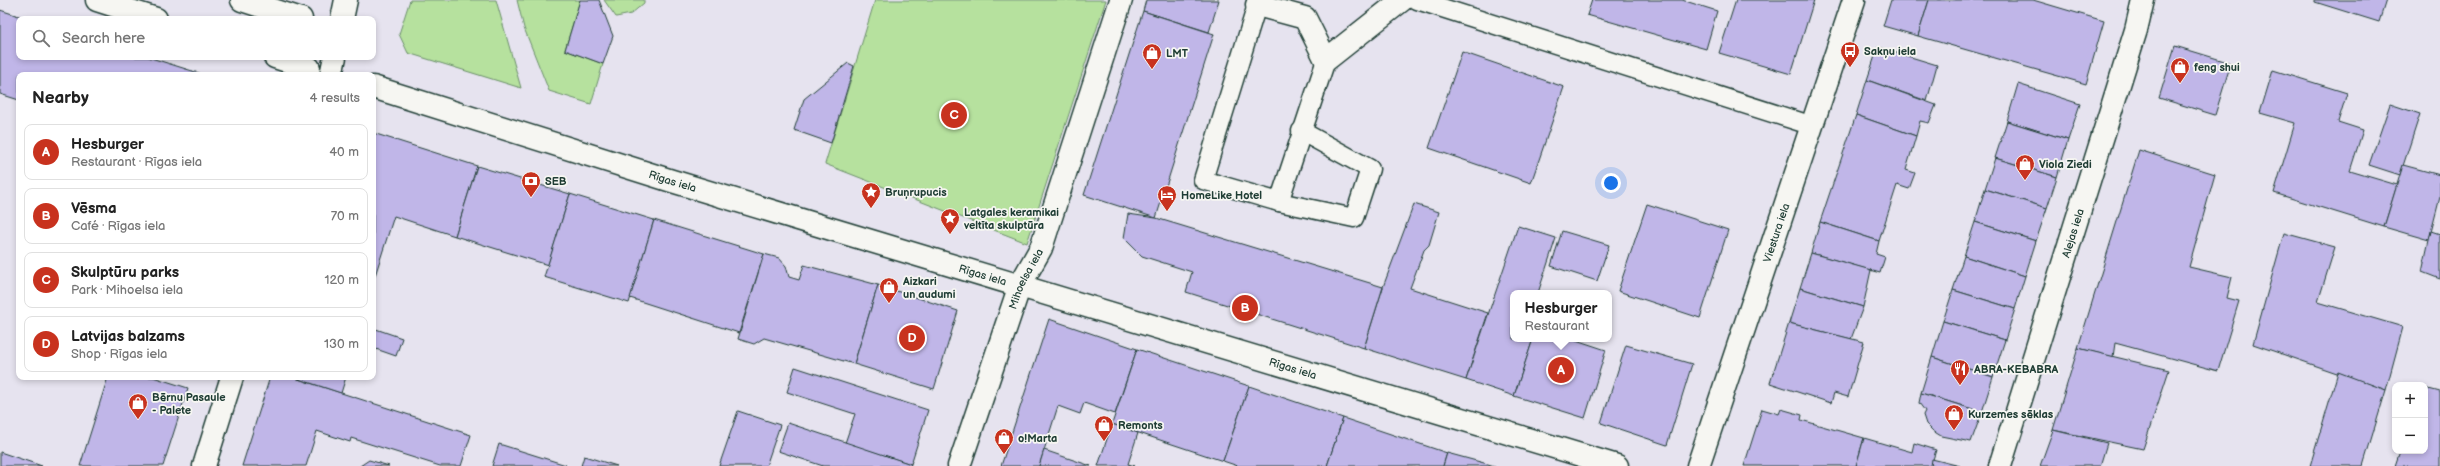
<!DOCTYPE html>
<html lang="en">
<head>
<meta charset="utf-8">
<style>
	body { margin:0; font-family:"Balsamiq Sans",sans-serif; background:#f6f6f6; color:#222 }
	.controls { position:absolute; right:12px; bottom:12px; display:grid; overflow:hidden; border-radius:8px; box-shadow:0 2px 6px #0003 }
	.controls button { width:36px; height:36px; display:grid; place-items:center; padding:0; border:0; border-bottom:1px solid #e0e0e0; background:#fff; color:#222; font:20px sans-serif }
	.you { position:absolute; left:1611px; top:183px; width:14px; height:14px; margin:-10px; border:3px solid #fff; border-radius:50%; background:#1a73e8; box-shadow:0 0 0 6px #1a73e833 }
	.badge { display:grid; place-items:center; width:26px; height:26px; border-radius:50%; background:#c8321e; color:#fff; font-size:13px; font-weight:700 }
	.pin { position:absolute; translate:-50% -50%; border:2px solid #fff; box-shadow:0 1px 4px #0006 }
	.popup { position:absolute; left:1510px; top:290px; width:102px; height:52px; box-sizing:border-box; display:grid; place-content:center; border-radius:8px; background:#fff; filter:drop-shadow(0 1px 3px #0005); font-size:13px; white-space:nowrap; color:#767676 }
	.popup b { font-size:15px; color:#222 }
	.popup::after { content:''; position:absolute; left:50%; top:100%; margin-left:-8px; border:8px solid transparent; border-top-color:#fff }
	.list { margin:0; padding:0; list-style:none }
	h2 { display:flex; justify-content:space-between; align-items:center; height:52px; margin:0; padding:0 16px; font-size:17px }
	h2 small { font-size:13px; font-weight:400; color:#767676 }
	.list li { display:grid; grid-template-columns:26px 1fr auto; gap:12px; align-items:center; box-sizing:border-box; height:56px; margin:0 8px 8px; padding:0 8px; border:1px solid #e0e0e0; border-radius:8px }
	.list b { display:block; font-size:15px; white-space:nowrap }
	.list p { margin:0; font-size:13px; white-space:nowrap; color:#767676 }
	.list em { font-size:13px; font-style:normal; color:#767676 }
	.icon { flex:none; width:22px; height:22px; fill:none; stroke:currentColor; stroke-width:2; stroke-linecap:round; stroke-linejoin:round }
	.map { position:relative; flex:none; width:2440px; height:466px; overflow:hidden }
	.search { position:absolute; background:#fff; box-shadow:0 2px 6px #0003; left:16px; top:16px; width:360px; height:44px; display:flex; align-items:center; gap:10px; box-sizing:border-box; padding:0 14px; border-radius:8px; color:#767676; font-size:15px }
	.panel { position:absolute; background:#fff; box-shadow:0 2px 6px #0003; left:16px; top:72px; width:360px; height:308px; border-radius:8px }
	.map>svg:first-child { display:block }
</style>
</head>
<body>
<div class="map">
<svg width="2440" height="466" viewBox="0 0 2440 466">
	<rect width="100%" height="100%" fill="#e6e3ef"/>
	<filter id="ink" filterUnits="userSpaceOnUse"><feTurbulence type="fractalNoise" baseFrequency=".025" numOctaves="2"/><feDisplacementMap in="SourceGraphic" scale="8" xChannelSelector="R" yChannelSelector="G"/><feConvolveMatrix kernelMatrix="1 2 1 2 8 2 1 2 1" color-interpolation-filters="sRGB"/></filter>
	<g filter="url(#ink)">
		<g fill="#b6e19e" stroke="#6a8f69">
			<path d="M410,0H496L521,88L408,53L399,34Z"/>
			<path d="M517,0H580L565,50L603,64L591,104L549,91L524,28Z"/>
			<path d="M604,0H644V3L631,14L616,17Z"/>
			<path d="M875,0H1106L1027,243L825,164Z"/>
		</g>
		<g fill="#c0b6e8" stroke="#1f3d34">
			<path d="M580,0H599L613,36L603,64L565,50Z"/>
			<path d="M1146,0H1219L1209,32L1143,11Z"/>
			<path d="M1592,0H1682L1717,11L1706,49L1587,15Z"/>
			<path d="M1736,0H1814L1791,74L1719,53Z"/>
			<path d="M1891,0H1929L1918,36L1883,26Z"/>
			<path d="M1929,0H2033L2104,21L2086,84L1918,36Z"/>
			<path d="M2315,0H2386L2379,22L2315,2Z"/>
			<path d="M0,10L28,19H19V57H148L205,75H19V100L0,94Z"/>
			<path d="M1143,11L1214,34L1156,218L1084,195Z"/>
			<path d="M2175,46L2231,63L2215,115L2159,98Z"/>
			<path d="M1878,47L1937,65L1927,101L1867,80Z"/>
			<path d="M1462,52L1564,87L1531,183L1429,148Z"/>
			<path d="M848,63L854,66L831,143L794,130L804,99Z"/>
			<path d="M2273,70L2347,93L2338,122L2363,130L2350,171L2397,185L2384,227L2274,193L2295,123L2260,113Z"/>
			<path d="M1867,80L1936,105L1929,123L1920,121L1916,136L1856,115Z"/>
			<path d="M2018,84L2080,104L2068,140L2007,121Z"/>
			<path d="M2390,104L2420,114L2400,175L2369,165Z"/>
			<path d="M1856,115L1916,136L1906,170L1915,173L1909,189L1897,185L1879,241L1820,222Z"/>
			<path d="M2007,121L2068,140L2057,177L1995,158Z"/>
			<path d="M373,133L477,166L455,236L394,216L373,282Z"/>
			<path d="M2139,150L2215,174L2189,267L2232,277L2227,298L2239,301L2218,371L2115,343L2113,357L2078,348Z"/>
			<path d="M1995,158L2057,177L2047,208L1985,189Z"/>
			<path d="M2403,165L2440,175V197L2429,240L2384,227Z"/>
			<path d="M477,166L570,194L548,265L455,236Z"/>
			<path d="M1985,189L2047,208L2036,241L1975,222Z"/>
			<path d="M570,194L654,220L629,303L544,277Z"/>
			<path d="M1414,204L1439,212L1429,245L1424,250L1410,288L1488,313L1466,380L1364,348L1383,287Z"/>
			<path d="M1647,204L1728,230L1700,318L1618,291Z"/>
			<path d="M1128,214L1156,218L1383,287L1364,348L1186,292L1192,272L1142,256L1124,238Z"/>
			<path d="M654,220L764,254L739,333L630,298Z"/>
			<path d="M1820,222L1879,241L1876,254L1885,257L1880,273L1811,253Z"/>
			<path d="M1975,222L2036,241L2025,276L1964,256Z"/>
			<path d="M1518,226L1556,238L1538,293H1513V339H1533L1514,396L1466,380Z"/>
			<path d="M1562,231L1609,245L1597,281L1551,266Z"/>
			<path d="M2431,231L2440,234V279L2422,272Z"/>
			<path d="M2284,233L2335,247L2318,302L2403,327L2386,390L2253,344Z"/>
			<path d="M1811,253L1871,270L1863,307L1800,288Z"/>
			<path d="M764,254L779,258L786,266L789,277L799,280L804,265L878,285L854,364L764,338L754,344L738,339Z"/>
			<path d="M1964,256L2025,276L2015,309L1953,290Z"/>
			<path d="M878,285L958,311L934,389L854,364Z"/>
			<path d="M1800,288L1863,307L1851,339L1789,323Z"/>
			<path d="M1953,290L2015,309L2005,340L1943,321Z"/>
			<path d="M1049,319L1137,349L1115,414L1084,403L1080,414L1058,406L1039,466H1001Z"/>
			<path d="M1943,321L2005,340L1993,377L1932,357Z"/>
			<path d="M1789,323L1864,342L1848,397L1834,393L1831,403L1770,383Z"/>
			<path d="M373,328L402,338L396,356L373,348Z"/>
			<path d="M1533,339H1573L1606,350L1585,418L1514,396Z"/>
			<path d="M1626,345L1692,364L1667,445L1601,423Z"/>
			<path d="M2078,348L2169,370L2143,449L2053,430Z"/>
			<path d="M1137,349L1249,386L1223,461L1112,424Z"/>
			<path d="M1932,357L1993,377L1982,412L1921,393Z"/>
			<path d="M795,367L928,410L911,464L845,443L855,414L787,392Z"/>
			<path d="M2338,372L2386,390L2363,466H2310Z"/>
			<path d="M108,377H153L188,388L163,466H80Z"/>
			<path d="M270,377H292L471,435L461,466H440L351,438L350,442L317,431L306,466H242Z"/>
			<path d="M292,377H346L341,393Z"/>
			<path d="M1249,386L1343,418L1327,466H1238L1223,461Z"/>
			<path d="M2425,388L2440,392V466H2395L2400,451H2425Z"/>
			<path d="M1921,393L1982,412L1971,442L1941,436L1933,431L1926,424L1923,415L1925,411L1919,403Z"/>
			<path d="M1762,409L1779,414L1781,409L1802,415L1801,420L1864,438L1856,466H1744Z"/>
			<path d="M738,411L780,425L766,466H719Z"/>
			<path d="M1343,418L1447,453L1443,466H1327Z"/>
			<path d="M788,423L911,464L910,466H823L778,451Z"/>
			<path d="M1112,424L1138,433L1128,464L1135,466H1098Z"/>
			<path d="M2053,430L2107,443L2100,466H2040Z"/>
			<path d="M1864,438L1912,452L1914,443L1936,450L1931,466H1856Z"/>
			<path d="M499,444L566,465L565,466H492Z"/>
			<path d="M1044,450L1091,466H1039Z"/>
			<path d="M0,452L42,466H0Z"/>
			<path d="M1447,453L1495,466H1443Z"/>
			<path d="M584,456L617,466H581Z"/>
			<path d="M1932,459L1960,466H1931Z"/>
			<path d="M369,460L389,466H360Z"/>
		</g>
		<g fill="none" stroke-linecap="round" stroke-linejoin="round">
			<g stroke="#1f3d34" stroke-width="21">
				<g id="lane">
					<path d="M1417,0L1813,126"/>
					<path d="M1257,5L1203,180L1279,202L1326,60"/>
					<path d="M1279,202L1354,218L1370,169L1301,131"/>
				</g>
			</g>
			<g stroke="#1f3d34" stroke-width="25">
				<g id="street">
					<path d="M97,0L156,19"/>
					<path d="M242,0L301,19"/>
					<path d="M1259,0L1257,5L1305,18L1326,60L1402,0"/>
					<path d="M342,19L346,0"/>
					<path d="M275,57L309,68"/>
					<path d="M331,75L335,57"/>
					<path id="s1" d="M373,87L672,181L1617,466"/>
					<path d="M204,466L232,377"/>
					<path id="s2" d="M959,466L1020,285L1041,248L1121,0"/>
					<path id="s3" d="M2000,466L2136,30L2143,0"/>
				</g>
			</g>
			<g stroke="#1f3d34" stroke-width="25">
				<g id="secondary">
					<path id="s4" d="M1698,466L1854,0"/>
				</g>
			</g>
			<use href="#lane" stroke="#f6f6f2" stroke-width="18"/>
			<use href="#street" stroke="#f6f6f2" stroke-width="22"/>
			<use href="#secondary" stroke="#f6f6f2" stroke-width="22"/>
		</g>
	</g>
	<defs>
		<g id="bus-pin" transform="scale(1)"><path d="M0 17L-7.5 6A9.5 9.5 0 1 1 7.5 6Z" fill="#c8321e" stroke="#f6f6f2"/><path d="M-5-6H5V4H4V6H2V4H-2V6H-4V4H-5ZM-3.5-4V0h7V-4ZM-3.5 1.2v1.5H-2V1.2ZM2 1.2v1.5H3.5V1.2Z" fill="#fff"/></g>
		<g id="shop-pin" transform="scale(1)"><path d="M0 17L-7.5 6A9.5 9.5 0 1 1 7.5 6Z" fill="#c8321e" stroke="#f6f6f2"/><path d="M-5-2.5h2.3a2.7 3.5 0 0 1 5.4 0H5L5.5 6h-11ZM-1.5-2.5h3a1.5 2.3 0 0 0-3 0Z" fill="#fff"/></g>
		<g id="bank-pin" transform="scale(1)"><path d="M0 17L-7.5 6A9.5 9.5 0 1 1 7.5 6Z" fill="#c8321e" stroke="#f6f6f2"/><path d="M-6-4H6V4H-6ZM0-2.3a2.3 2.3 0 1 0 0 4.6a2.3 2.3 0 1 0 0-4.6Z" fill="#fff"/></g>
		<g id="sight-pin" transform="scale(1)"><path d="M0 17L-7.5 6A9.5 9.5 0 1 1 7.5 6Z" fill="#c8321e" stroke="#f6f6f2"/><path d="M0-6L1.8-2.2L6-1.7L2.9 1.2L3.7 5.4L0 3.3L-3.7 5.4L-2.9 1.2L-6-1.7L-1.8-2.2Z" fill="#fff"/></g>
		<g id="hotel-pin" transform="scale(1)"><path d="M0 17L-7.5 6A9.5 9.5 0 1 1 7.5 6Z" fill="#c8321e" stroke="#f6f6f2"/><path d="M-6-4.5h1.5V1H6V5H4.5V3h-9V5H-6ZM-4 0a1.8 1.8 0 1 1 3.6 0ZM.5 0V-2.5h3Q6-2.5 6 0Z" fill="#fff"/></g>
		<g id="restaurant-pin" transform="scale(1)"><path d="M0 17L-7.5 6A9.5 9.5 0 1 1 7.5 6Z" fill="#c8321e" stroke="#f6f6f2"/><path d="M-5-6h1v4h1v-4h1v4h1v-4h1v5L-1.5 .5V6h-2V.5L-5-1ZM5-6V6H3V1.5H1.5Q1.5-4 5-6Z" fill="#fff"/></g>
	</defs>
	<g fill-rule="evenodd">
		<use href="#bus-pin" x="1850" y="51"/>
		<use href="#shop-pin" x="1152" y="53"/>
		<use href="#shop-pin" x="2180" y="67"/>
		<use href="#shop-pin" x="2025" y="164"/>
		<use href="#bank-pin" x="531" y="181"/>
		<use href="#sight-pin" x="871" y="192"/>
		<use href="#hotel-pin" x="1167" y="195"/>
		<use href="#sight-pin" x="950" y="218"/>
		<use href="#shop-pin" x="889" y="287"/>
		<use href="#restaurant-pin" x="1960" y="369"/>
		<use href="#shop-pin" x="138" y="403"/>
		<use href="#shop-pin" x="1954" y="414"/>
		<use href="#shop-pin" x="1104" y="425"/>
		<use href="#shop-pin" x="1004" y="438"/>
	</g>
	<g text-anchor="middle" stroke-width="3.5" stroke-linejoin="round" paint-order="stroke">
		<g font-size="11" font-weight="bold" fill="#1f3d34" stroke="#f6f6f2" text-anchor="start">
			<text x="1864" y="55">Sakņu iela</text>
			<text x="1166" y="57">LMT</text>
			<text x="2194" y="71">feng shui</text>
			<text x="2039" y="168">Viola Ziedi</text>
			<text x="545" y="185">SEB</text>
			<text x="885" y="196">Bruņrupucis</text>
			<text x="1181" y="199">HomeLike Hotel</text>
			<text x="964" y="216">Latgales keramikai<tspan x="964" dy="13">veltīta skulptūra</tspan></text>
			<text x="903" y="285">Aizkari<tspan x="903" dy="13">un audumi</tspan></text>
			<text x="1974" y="373">ABRA-KEBABRA</text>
			<text x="152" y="401">Bērnu Pasaule<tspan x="152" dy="13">- Palete</tspan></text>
			<text x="1968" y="418">Kurzemes sēklas</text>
			<text x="1118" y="429">Remonts</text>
			<text x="1018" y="442">o!Marta</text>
		</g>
		<g font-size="11" fill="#1f3d34" stroke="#f6f6f2">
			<text dy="4" stroke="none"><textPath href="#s1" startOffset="314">Rīgas iela</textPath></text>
			<text dy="4" stroke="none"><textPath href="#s4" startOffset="246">Viestura iela</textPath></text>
			<text dy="4" stroke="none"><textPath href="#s3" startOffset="244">Alejas iela</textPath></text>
			<text dy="4" stroke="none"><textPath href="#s1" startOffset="638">Rīgas iela</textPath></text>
			<text dy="4" stroke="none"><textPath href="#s2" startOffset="199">Mihoelsa iela</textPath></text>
			<text dy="4" stroke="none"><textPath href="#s1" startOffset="962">Rīgas iela</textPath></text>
		</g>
	</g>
</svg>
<div class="controls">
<button>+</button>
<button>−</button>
</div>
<div class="you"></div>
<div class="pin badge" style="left:1561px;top:370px">A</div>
<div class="popup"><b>Hesburger</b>Restaurant</div>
<div class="pin badge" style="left:1245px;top:308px">B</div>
<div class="pin badge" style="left:954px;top:115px">C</div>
<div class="pin badge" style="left:912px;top:338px">D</div>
<div class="search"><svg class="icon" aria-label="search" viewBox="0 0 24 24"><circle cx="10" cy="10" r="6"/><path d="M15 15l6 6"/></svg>Search here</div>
<section class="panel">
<h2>Nearby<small>4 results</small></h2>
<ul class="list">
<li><span class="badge">A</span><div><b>Hesburger</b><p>Restaurant · Rīgas iela</p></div><em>40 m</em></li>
<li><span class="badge">B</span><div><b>Vēsma</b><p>Café · Rīgas iela</p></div><em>70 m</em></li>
<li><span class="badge">C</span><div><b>Skulptūru parks</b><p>Park · Mihoelsa iela</p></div><em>120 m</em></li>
<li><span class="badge">D</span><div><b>Latvijas balzams</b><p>Shop · Rīgas iela</p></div><em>130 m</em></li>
</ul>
</section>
</div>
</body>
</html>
